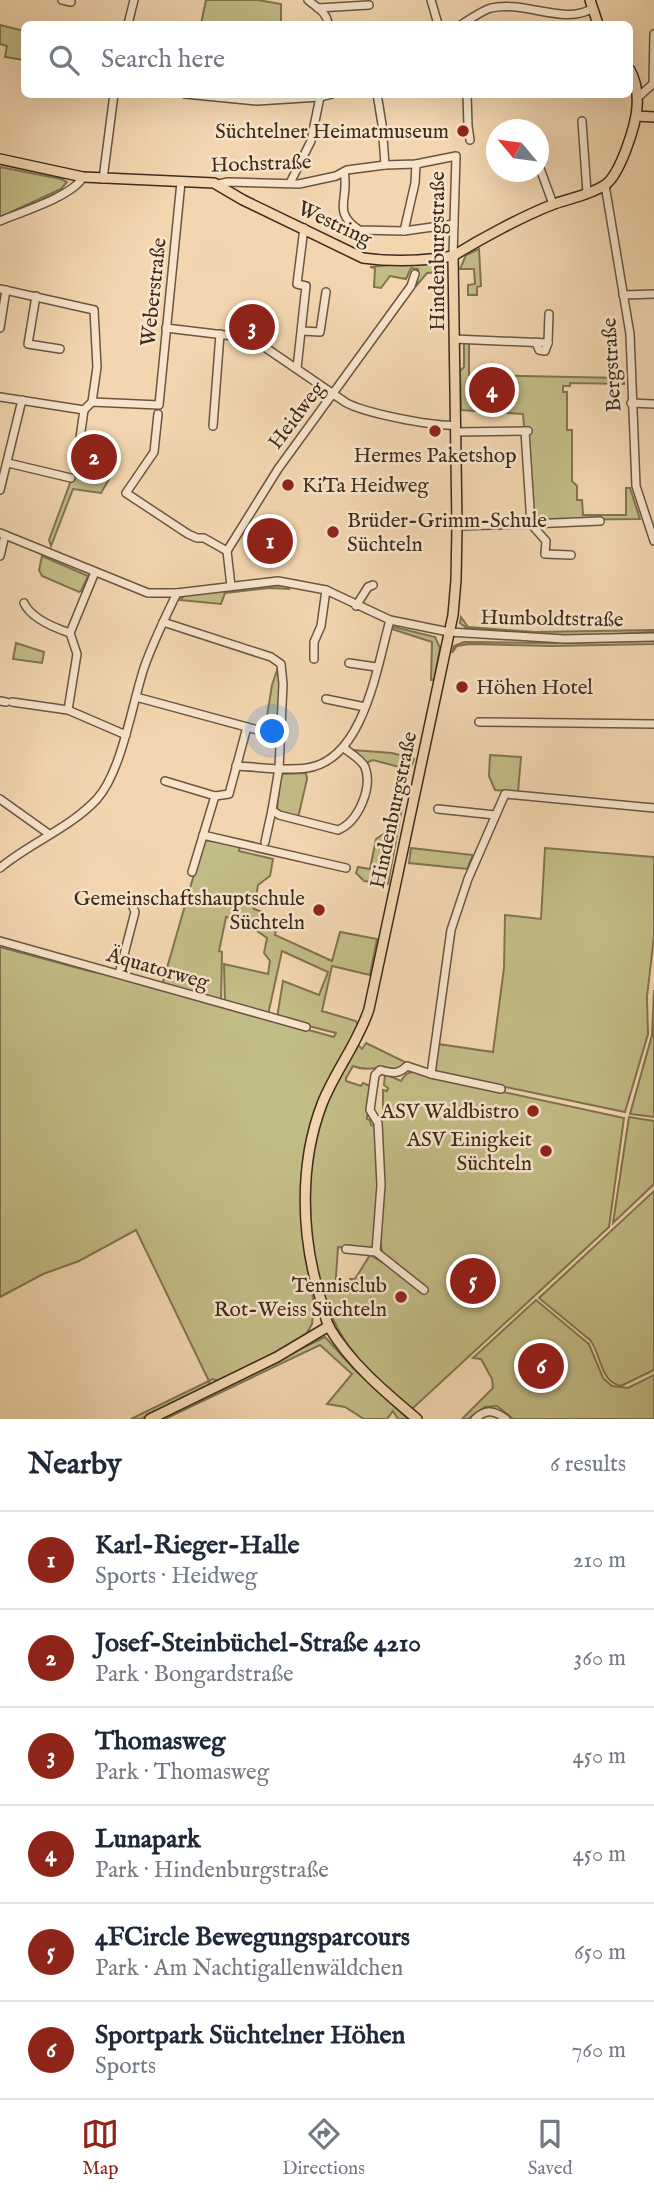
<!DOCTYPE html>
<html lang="en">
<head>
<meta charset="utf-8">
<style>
	body { margin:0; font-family:"IM FELL English",serif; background:#f6f6f7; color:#1f2937 }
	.compass { position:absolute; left:486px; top:119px; width:63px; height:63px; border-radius:50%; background:#fff; box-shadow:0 7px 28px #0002; rotate:299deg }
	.you { position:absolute; left:273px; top:732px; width:24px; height:24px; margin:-18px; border:5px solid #fff; border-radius:50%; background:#1a73e8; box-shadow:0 0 0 10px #1a73e833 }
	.badge { display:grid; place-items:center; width:46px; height:46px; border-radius:50%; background:#8f2418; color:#fff; font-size:23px; font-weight:700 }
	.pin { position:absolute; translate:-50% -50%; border:4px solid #fff; box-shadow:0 2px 7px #0006 }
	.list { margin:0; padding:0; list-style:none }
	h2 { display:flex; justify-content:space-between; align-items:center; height:91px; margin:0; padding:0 28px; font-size:30px }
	h2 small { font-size:23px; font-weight:400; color:#747a83 }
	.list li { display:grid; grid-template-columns:46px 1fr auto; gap:21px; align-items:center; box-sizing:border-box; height:98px; padding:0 28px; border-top:2px solid #e0e1e3 }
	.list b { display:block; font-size:26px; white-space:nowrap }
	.list p { margin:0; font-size:23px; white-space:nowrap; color:#747a83 }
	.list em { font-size:23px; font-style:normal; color:#747a83 }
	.icon { flex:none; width:38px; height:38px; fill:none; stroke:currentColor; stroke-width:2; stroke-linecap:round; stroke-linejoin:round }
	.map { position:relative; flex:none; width:654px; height:1419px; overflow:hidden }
	.search { position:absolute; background:#fff; box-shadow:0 7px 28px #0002; left:21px; right:21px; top:21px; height:77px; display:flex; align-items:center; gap:18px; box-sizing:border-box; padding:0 24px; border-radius:10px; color:#747a83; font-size:26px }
	.sheet { height:679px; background:#fff }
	nav { display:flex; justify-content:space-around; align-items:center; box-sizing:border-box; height:98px; border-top:2px solid #e0e1e3; background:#fff; font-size:19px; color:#747a83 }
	nav a { display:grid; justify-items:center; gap:4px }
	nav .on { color:#8f2418 }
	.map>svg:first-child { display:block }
</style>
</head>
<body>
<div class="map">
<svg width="654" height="1419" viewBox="0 0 654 1419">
	<rect width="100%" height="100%" fill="#f3d6af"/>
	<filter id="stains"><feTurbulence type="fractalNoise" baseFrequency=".00286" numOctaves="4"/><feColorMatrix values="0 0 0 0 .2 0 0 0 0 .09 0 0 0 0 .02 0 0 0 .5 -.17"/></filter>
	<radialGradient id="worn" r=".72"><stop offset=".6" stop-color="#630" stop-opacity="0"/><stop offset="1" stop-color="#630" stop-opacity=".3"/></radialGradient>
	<g fill="#c2bc86" stroke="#807450" stroke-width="2">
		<path d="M206,0H258L281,4V24H201Z"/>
		<path d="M0,25L24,31V60L5,57L7,46L0,44Z"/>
		<path d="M0,167L61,179L67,182L61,189L0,217Z"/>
		<path d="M479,249L481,286L477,287V295H468V285L475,284L474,269H460L466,255Z"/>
		<path d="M408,263L441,265L444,267L445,272L427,273L417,285L418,269L411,268L406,279L390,276L381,288L374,287L375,268L370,267Z"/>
		<path d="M243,315L261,318L262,338L259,339L240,333Z"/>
		<path d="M464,343H469V375L624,378V384L570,383V386H563V392H567V430H572V481L577,486V500H582L583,515H626V488H630L640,519L542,520L532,511L523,414L461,410L460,371L464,367Z"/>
		<path d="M80,444L114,447L112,474L101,493L73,489L51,546L49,540L73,475Z"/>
		<path d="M42,556L88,576L81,591L79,592L42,576L39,570Z"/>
		<path d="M264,585L288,586L289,589L270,588L225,593L221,604L180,600L185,595Z"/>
		<path d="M461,617L468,627L535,632L654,630V632L561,637L468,629L460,623Z"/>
		<path d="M394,627L435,637L440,648L434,680H431L432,642L392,629Z"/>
		<path d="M654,640V644L552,646L470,644L457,646L452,653L454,646L464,642L557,643L560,641L570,643Z"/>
		<path d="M16,643L44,652L42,663L13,659Z"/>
		<path d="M279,665L281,671L278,729L275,731L265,728L272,685Z"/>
		<path d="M353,750L392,753L414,759L408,775L388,884L364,881L356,873L358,867L370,869L376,839L385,833L391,834L403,768L373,760L366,763Z"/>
		<path d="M490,755L521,757L518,792L495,790L489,776Z"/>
		<path d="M306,773L307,779L298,818L277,811L280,774Z"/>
		<path d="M204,840L240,846L239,851L273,859L270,876L258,885L254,909L265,913L264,921L277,924L275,935L332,961L340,932L377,939L370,975L332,966L322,1011L356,1021L358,1026L320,1099L303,1212L305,1256L314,1303L312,1324L307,1333L284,1350L218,1381L213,1379L209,1381L210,1385L141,1419H131L209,1381L136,1230L79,1261L43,1274L0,1297V947L89,971L119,977L334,1037L336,1033L277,1018L283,981L319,995L328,972L282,951L268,1015L225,1004L224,964L268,974L270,961L264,953L267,938L243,921L226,917L219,951L222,952L221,1003L162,985Z"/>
		<path d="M411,848L473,855L467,869L409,863Z"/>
		<path d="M545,848L654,857V936L647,997L648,1034L625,1112L434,1072L438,1044L493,1052L504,968L505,915L541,919Z"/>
		<path d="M654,990V1117L630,1114L652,1035Z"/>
		<path d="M366,1043L407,1063L394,1070C376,1064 371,1073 353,1066L346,1078V1081L361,1086L363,1083L370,1086L367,1119L370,1120L371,1125L376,1126L379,1168L373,1247L369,1249L338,1247L335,1291L349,1293L350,1279H355L370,1255L392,1268L382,1253L380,1236L379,1120L383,1119V1090L387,1091L388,1088L384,1085L385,1074L401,1081C409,1066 419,1073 433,1077L624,1118L609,1227L412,1409C393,1392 372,1377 357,1357C320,1312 309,1253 310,1196C310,1171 311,1145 319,1121C328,1094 344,1070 358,1045L362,1049Z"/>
		<path d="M629,1117L654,1121V1184L613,1223Z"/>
		<path d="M654,1191V1370L621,1386C599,1381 602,1355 590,1340L539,1298Z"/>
		<path d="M536,1300L589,1344L603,1378L612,1386L628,1388L654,1375V1419H513L497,1406L485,1407L468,1419H462L493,1388L492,1379L481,1359L473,1358Z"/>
		<path d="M325,1337L356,1371L408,1419H398L393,1411L387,1419H364L345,1407L327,1404L352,1374L320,1345L165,1419H157Z"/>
	</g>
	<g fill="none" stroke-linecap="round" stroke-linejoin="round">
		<g stroke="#6a5640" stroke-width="10">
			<g id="minor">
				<path d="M62,0L71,2"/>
				<path d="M308,0C317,8 327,12 328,24"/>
				<path d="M431,0L438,24"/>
				<path d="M318,8L369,5"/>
				<path d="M128,24L134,0"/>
				<path d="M462,24C471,19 481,11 491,8C523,0 564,25 591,9"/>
				<path d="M185,94L257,101L320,97"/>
				<path d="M377,94L382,124L385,165"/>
				<path d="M467,94L468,126L470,140"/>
				<path d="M637,98L653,84L654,34"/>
				<path d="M582,121L587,193"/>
				<path d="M538,163L553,204"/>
				<path d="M344,172C350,199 331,211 359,230L404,231L454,224"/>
				<path d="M103,179L114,94"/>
				<path d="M290,183L311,141L320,97L332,94"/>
				<path d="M218,184L228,182L299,184L336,176L347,170L385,165L416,164L456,156L453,256"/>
				<path d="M605,185L630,334L636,486L654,541"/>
				<path d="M0,221C21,212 73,196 83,177"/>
				<path d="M404,231L415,183L416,164"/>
				<path d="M0,289L94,310L97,367L92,402"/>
				<path d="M623,295L654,294"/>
				<path d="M36,296L28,344L60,349"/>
				<path d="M0,328L6,290"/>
				<path d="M166,328L241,337L263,346L345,402C363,413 435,427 456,425"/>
				<path d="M302,331L320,332L326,292"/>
				<path d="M454,339L548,343L549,314"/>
				<path d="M536,342L539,350L545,351L548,343"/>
				<path d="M263,346L265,311"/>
				<path d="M297,368L306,286L297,284L304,228"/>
				<path d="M0,397L84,410L92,402L159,405L181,182"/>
				<path d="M631,403L654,404"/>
				<path d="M158,414L154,452L126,493L188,534L197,538H204L227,551"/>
				<path d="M213,426L220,334"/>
				<path d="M525,431L531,524L600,521"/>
				<path d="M456,432L528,431"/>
				<path d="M79,445L84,410"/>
				<path d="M8,463L71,478"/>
				<path d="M0,490L22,400"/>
				<path d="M457,526L531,524L546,541L545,554L571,555"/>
				<path d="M0,533L148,593H177L278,581L326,590L390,620L449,632L564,639L654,637"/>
				<path d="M0,556L5,535"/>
				<path d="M231,586L227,551L278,469L411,286L415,274"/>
				<path d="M24,603C31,618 55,628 70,633"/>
				<path d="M356,606L368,587L373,585"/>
				<path d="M163,622L271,657L281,664L283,684L279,768L272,810L279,815L338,830C358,822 373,788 365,767C361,759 351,754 344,748"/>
				<path d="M314,659V642L321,626L326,590"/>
				<path d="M349,663L376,667"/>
				<path d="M136,697L280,736"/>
				<path d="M326,699L365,707"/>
				<path d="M0,701L6,702"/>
				<path d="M12,702L68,710L126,735"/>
				<path d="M68,710L77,654L70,633L95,572"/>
				<path d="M479,722L654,724"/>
				<path d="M236,766C259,767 284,771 307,768C364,760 377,666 390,620"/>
				<path d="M165,781L215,796"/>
				<path d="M0,799L49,834"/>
				<path d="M438,809L495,815"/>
				<path d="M203,835L346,868"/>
				<path d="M265,842L272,810"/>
				<path d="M0,868C30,843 70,828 97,799C122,771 132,704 144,668C153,642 165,618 177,593"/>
				<path d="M192,872L215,796L229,794L247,727"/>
				<path d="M0,941L306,1027"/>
				<path d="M119,974L135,912L131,902"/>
				<path d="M431,1074L451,930L468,879L505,794L654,808"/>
				<path d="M346,1249L376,1252"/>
				<path d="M424,1290L376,1252L381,1185L378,1123L370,1110L375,1075L380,1070C392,1073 398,1075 407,1066L431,1074L501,1089"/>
				<path d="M475,1419C486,1409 494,1410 506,1419"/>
			</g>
		</g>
		<g stroke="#3d2c1b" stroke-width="12">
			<g id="major">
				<path d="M590,0L598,24"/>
				<path d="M636,116L654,117"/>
				<path d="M0,159L83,177L214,183L243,200L363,258C392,262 424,261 453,256C482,238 523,216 554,204C571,198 590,195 605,185C620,175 636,125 637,107C638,95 636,81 630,70"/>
				<path d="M150,1419L277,1357L329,1326"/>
				<path d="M417,1419C386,1393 350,1363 329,1327C325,1319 323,1306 320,1297C301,1236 299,1164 322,1104C335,1071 358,1043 369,1009L453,615L456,580L457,526L453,256"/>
			</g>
		</g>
		<use href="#minor" stroke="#f7e4cb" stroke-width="7"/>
		<use href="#major" stroke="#f3d6af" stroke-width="9"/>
	</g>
	<g fill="#8f2418" stroke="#f7e4cb" stroke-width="2.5">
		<circle cx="463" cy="131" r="7"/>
		<circle cx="435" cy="431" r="7"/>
		<circle cx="288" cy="485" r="7"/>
		<circle cx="333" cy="532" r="7"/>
		<circle cx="462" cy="687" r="7"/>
		<circle cx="319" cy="910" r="7"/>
		<circle cx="533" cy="1111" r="7"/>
		<circle cx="546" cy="1151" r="7"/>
		<circle cx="401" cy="1297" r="7"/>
	</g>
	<g text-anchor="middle" stroke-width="5" stroke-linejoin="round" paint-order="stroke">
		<g font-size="21" fill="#3d2c1b" stroke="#f7e4cb" text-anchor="end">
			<text x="449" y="138">Süchtelner Heimatmuseum</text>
			<text x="435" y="462" text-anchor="middle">Hermes Paketshop</text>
			<text x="302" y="492" text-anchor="start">KiTa Heidweg</text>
			<text x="347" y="527" text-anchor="start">Brüder-Grimm-Schule<tspan x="347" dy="24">Süchteln</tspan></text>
			<text x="476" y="694" text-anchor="start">Höhen Hotel</text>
			<text x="305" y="905">Gemeinschaftshauptschule<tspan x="305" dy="24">Süchteln</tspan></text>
			<text x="519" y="1118">ASV Waldbistro</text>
			<text x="532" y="1146">ASV Einigkeit<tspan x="532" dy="24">Süchteln</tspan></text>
			<text x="387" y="1292">Tennisclub<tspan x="387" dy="24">Rot-Weiss Süchteln</tspan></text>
		</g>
		<g font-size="21" fill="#3d2c1b" stroke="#f7e4cb">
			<text transform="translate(261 163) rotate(-2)" y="7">Hochstraße</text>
			<text transform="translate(335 223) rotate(25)" y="7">Westring</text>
			<text transform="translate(437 251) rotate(-90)" y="7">Hindenburgstraße</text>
			<text transform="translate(153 292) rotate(-84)" y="7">Weberstraße</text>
			<text transform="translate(611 365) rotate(-93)" y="7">Bergstraße</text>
			<text transform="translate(296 415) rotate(-53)" y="7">Heidweg</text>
			<text transform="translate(552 618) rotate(1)" y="7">Humboldtstraße</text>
			<text transform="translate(393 810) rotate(-78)" y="7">Hindenburgstraße</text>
			<text transform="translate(158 968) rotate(16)" y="7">Äquatorweg</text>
		</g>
	</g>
	<rect width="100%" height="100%" filter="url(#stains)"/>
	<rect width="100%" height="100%" fill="url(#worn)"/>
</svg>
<svg class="compass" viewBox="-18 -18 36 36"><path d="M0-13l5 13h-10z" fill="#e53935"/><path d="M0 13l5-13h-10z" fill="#747a83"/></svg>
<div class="you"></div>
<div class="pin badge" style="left:270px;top:541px">1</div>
<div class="pin badge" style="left:94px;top:457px">2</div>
<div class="pin badge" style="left:252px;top:327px">3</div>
<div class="pin badge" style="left:492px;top:390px">4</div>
<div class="pin badge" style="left:473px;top:1281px">5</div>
<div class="pin badge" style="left:541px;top:1366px">6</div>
<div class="search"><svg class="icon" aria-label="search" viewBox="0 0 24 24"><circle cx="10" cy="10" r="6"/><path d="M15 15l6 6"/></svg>Search here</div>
</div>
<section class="sheet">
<h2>Nearby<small>6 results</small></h2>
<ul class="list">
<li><span class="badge">1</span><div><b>Karl-Rieger-Halle</b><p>Sports · Heidweg</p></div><em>210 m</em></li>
<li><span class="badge">2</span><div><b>Josef-Steinbüchel-Straße 4210</b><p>Park · Bongardstraße</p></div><em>360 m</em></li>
<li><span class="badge">3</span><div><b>Thomasweg</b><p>Park · Thomasweg</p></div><em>450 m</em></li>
<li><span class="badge">4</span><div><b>Lunapark</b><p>Park · Hindenburgstraße</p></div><em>450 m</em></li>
<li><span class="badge">5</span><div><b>4FCircle Bewegungsparcours</b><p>Park · Am Nachtigallenwäldchen</p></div><em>650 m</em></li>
<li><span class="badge">6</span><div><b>Sportpark Süchtelner Höhen</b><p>Sports</p></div><em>760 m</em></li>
</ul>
</section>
<nav>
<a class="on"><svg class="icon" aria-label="map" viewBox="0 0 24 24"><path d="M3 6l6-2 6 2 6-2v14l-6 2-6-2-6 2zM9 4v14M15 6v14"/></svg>Map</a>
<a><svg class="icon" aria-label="directions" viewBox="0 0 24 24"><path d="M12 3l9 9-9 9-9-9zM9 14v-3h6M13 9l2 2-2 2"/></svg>Directions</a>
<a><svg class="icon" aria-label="saved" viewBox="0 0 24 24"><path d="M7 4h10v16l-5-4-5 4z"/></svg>Saved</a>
</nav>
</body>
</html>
